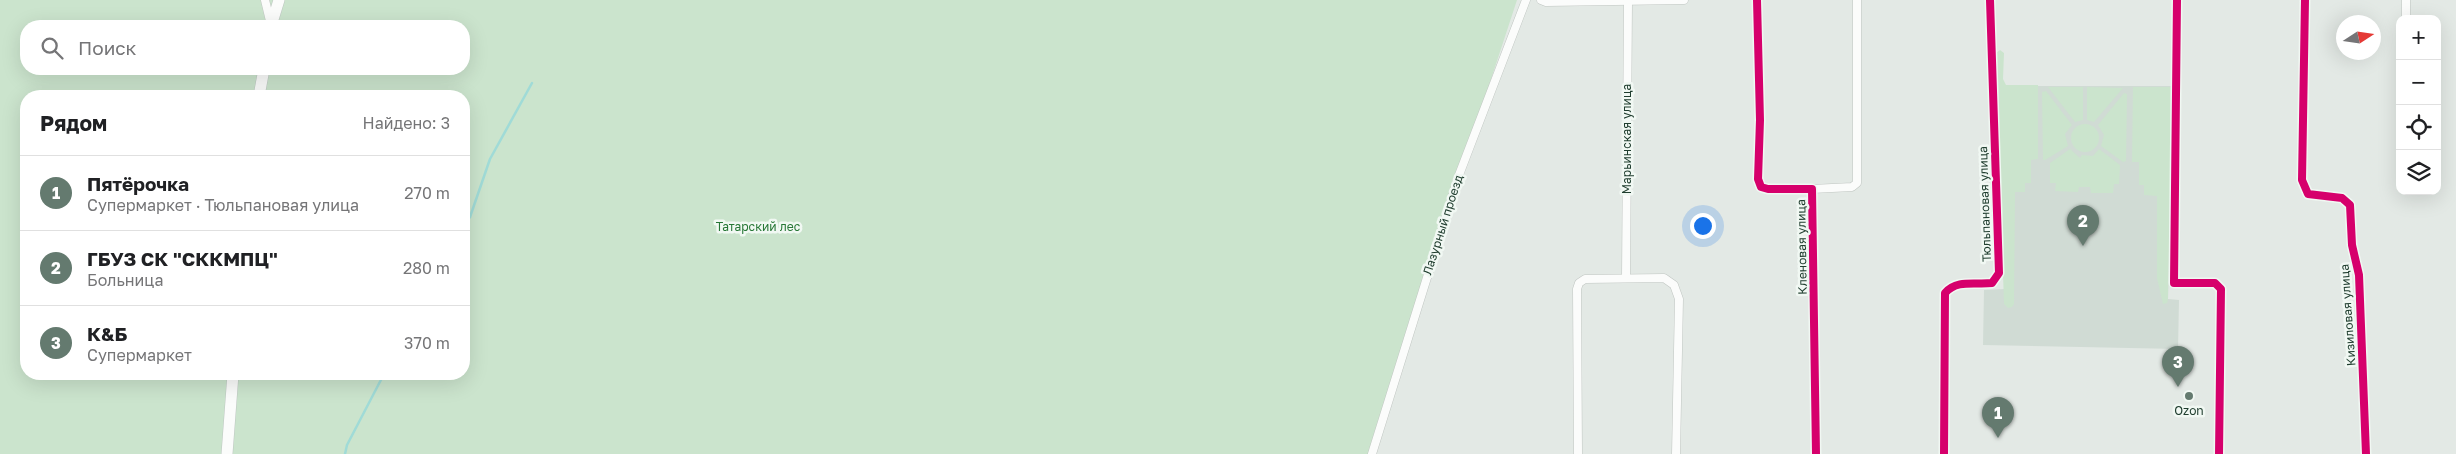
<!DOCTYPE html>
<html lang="ru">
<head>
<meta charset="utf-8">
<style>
	body { margin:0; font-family:"Golos Text",sans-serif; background:#f2f2f2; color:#202124 }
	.controls { position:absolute; right:15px; top:15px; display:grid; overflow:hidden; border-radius:10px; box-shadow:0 5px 20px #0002 }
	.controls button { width:45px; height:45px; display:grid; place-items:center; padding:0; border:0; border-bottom:1px solid #e0e0e0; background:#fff; color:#202124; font:25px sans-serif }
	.compass { position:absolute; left:2336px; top:15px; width:45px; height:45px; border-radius:50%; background:#fff; box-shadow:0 5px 20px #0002; rotate:78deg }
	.you { position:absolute; left:1702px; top:225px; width:18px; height:18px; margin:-12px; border:4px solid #fff; border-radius:50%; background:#1a73e8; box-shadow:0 0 0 8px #1a73e833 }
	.badge { display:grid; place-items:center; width:32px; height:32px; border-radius:50%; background:#647a6f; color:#fff; font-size:16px; font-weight:700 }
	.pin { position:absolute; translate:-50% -41px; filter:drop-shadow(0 1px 2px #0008) }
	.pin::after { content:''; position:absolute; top:26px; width:18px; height:15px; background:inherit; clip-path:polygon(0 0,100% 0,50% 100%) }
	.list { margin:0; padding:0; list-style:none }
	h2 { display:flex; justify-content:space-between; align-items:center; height:65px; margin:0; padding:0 20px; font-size:21px }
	h2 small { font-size:16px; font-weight:400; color:#757577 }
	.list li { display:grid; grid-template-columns:32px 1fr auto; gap:15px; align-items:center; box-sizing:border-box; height:75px; padding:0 20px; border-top:1px solid #e0e0e0 }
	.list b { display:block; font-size:19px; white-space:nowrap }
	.list p { margin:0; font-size:16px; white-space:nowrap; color:#757577 }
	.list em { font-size:16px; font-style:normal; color:#757577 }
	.icon { flex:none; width:28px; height:28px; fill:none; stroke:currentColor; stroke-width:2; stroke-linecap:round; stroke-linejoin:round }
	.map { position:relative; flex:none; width:2456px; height:454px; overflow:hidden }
	.search { position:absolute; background:#fff; box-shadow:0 5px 20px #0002; left:20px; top:20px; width:450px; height:55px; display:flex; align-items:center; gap:12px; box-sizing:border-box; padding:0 18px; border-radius:20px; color:#757577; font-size:19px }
	.panel { position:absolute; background:#fff; box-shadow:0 5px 20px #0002; left:20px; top:90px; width:450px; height:290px; border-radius:20px }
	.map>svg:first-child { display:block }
</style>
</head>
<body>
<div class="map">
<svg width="2456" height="454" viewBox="0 0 2456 454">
	<rect width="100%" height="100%" fill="#e3e9e5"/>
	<path fill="#d0dbd4" d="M1997,86H2172L2168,299L2179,300L2178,349L1983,345L1984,290L2005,289Z"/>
	<g fill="#cbe4cd" fill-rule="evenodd">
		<path d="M0,0H1517L1368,454H0ZM26,26H464V69H26ZM26,96H464V374H26Z"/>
		<path d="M2000,50L2004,53L2003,79L2006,85H2038V159L2031,160V183H2025V192H2015L2014,304L2012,307L2008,308L2004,304L1997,86L1996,53Z"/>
		<path d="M2048,87H2083V120L2075,122Z"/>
		<path d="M2087,87L2123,88L2094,122L2087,120Z"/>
		<path d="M2133,87H2172L2168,299L2167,303L2163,304L2157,278V196L2144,195V185H2139V162H2132Z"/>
		<path d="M2046,91L2072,125L2065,134L2068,146L2045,160H2043L2042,92Z"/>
		<path d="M2124,93L2127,94L2126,161L2123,162L2101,146L2104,135L2098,125Z"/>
		<circle cx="2085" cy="138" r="14"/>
		<path d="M2070,149L2080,158L2082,155L2093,156L2099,149L2120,165L2119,184H2114L2113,193H2091L2090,187H2079L2078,192L2055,191L2056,183H2050V163Z"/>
	</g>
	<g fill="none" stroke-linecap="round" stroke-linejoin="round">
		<g stroke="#a0dbd7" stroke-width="2.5">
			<path d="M464,225L470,217L490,159L532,83"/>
			<path d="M345,454L347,445L384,374"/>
		</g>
		<g stroke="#c0c6c2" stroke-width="9">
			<g id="minor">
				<path d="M265,0L271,25"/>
				<path d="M1541,0L1546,2L1684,0"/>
				<path d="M1757,0L1760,120L1758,179L1761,187L1768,189H1812L1816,454"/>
				<path d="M2177,0L2174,283H2215L2221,289L2219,454"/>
				<path d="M2305,0L2302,180L2308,194L2342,198L2350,205L2352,245L2359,275L2366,454"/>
				<path d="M2406,0V19"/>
				<path d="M1812,189L1852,187L1857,183V0"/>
				<path d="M1626,278L1628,1"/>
				<path d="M1372,454L1459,175L1526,0"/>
				<path d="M1578,454L1577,289L1579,283L1585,279L1664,278L1674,285L1679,299L1676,454"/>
				<path d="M1944,454L1945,293C1957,279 1975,285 1992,283L1999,273L1990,0"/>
			</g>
		</g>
		<g stroke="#bec7c2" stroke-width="12">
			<g id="secondary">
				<path d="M271,26L279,0"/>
				<path d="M259,96L264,69"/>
				<path d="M227,454L233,374"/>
			</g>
		</g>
		<use href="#minor" stroke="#fbfcfb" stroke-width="8"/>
		<use href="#secondary" stroke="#fbfcfb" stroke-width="11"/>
		<g stroke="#f1f8f3" stroke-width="11">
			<g id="cycleway">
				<path d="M1757,0L1760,120L1758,179L1761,187L1768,189H1812L1816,454"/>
				<path d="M2177,0L2174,283H2215L2221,289L2219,454"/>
				<path d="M2305,0L2302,180L2308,194L2342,198L2350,205L2352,245L2359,275L2366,454"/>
				<path d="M1944,454L1945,293C1957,279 1975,285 1992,283L1999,273L1990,0"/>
			</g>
		</g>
		<use href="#cycleway" stroke="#d6006c" stroke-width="8"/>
	</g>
	<circle fill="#647a6f" stroke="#f1f8f3" stroke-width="2" cx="2189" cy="396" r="5"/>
	<g text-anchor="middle" stroke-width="5" stroke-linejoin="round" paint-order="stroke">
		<g font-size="12" fill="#203e2f" stroke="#f1f8f3">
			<text transform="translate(1627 139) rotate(-90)" y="4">Марьинская улица</text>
			<text transform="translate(1985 204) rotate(-92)" y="4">Тюльпановая улица</text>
			<text transform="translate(1443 225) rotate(-72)" y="4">Лазурный проезд</text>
			<text transform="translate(1802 247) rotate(-91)" y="4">Кленовая улица</text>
			<text transform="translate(2348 315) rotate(-94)" y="4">Кизиловая улица</text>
		</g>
		<g font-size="12" fill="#277736" stroke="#f1f8f3">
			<text x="758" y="231">Татарский лес</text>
		</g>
		<g font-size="12" fill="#203e2f" stroke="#f1f8f3">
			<text x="2189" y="415">Ozon</text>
		</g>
	</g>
</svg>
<div class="controls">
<button>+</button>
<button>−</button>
<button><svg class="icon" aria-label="locate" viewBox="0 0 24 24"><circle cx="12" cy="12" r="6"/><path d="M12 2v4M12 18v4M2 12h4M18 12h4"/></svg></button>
<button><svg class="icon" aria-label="layers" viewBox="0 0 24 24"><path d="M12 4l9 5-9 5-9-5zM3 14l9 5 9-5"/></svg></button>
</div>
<svg class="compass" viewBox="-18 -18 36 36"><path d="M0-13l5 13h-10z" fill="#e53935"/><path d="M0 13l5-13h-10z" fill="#757577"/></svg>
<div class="you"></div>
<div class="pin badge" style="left:1998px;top:438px">1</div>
<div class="pin badge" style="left:2083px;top:246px">2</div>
<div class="pin badge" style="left:2178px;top:387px">3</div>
<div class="search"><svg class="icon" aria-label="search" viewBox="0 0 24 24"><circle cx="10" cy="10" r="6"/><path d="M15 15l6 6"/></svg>Поиск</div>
<section class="panel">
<h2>Рядом<small>Найдено: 3</small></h2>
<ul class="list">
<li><span class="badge">1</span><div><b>Пятёрочка</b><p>Супермаркет · Тюльпановая улица</p></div><em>270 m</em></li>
<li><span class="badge">2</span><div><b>ГБУЗ СК &quot;СККМПЦ&quot;</b><p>Больница</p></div><em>280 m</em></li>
<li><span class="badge">3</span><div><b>К&amp;Б</b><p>Супермаркет</p></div><em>370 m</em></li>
</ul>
</section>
</div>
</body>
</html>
